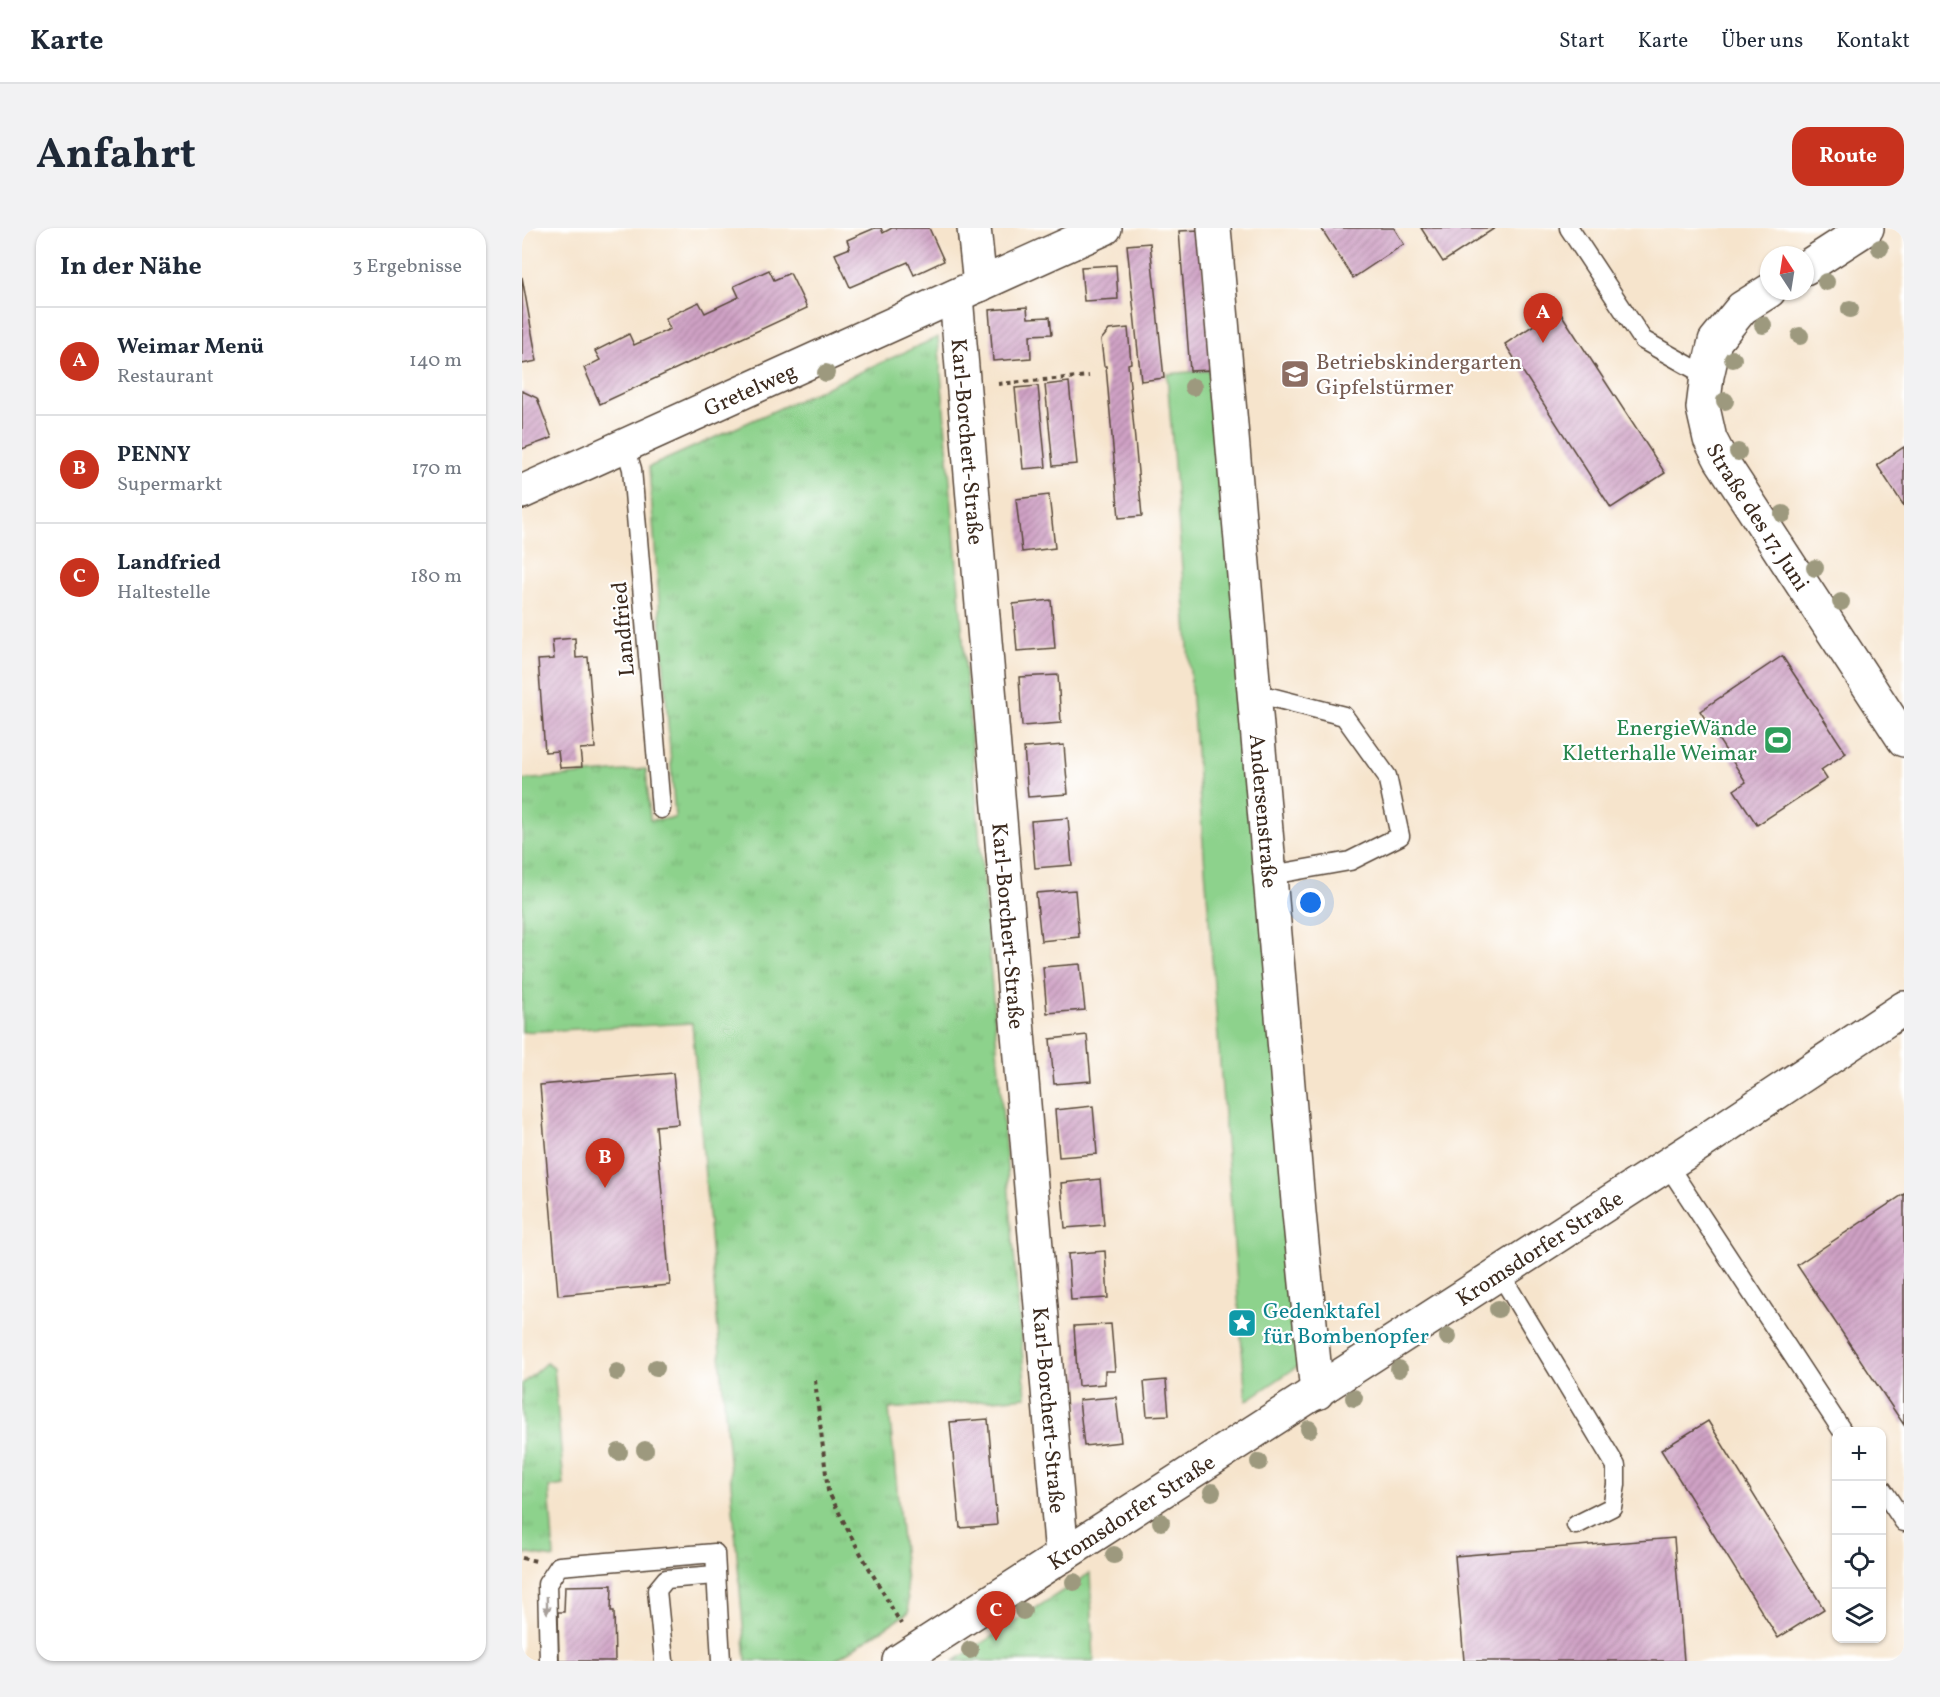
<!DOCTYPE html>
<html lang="de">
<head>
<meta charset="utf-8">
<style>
	body { margin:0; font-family:Vollkorn,serif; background:#f2f2f3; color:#1f2937 }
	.controls { position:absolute; right:18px; bottom:18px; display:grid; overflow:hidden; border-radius:12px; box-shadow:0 2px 4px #0004 }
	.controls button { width:54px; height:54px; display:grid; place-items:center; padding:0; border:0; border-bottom:2px solid #e0e1e3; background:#fff; color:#1f2937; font:30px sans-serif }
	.compass { position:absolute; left:1238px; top:18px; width:54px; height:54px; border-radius:50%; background:#fff; box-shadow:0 2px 4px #0004; rotate:348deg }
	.you { position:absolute; left:789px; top:675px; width:21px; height:21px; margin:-15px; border:4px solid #fff; border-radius:50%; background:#1a73e8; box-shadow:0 0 0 9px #1a73e833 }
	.badge { display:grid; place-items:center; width:39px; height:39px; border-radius:50%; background:#c8321e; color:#fff; font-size:20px; font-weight:700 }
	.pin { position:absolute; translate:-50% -50px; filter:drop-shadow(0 2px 3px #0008) }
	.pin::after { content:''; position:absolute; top:32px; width:21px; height:18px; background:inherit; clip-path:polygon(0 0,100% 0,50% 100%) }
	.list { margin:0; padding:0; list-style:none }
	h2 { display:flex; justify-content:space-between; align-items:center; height:78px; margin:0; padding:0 24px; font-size:26px }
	h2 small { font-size:20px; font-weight:400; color:#747a83 }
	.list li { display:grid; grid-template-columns:39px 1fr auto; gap:18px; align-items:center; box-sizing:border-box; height:108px; padding:0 24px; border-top:2px solid #e0e1e3 }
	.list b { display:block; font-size:22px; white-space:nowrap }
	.list p { margin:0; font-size:20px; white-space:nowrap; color:#747a83 }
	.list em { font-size:20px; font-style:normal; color:#747a83 }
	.icon { flex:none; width:33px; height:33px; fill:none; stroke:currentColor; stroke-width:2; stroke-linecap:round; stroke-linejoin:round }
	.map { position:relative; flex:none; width:1382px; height:1433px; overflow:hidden; border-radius:18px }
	header { display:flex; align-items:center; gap:36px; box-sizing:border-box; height:84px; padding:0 30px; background:#fff; border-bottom:2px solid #e0e1e3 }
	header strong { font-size:28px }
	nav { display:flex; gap:33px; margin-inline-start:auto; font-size:21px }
	.intro { display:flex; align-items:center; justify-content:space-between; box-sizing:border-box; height:144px; padding:0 36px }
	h1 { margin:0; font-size:42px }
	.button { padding:15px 27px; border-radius:18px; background:#c8321e; color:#fff; font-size:21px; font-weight:700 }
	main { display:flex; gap:36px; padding:0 36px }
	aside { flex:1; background:#fff; border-radius:18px; box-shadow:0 2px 4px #0004 }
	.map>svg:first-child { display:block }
</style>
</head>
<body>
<header>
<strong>Karte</strong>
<nav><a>Start</a><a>Karte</a><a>Über uns</a><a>Kontakt</a></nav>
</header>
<div class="intro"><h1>Anfahrt</h1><a class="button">Route</a></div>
<main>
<aside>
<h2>In der Nähe<small>3 Ergebnisse</small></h2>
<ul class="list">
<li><span class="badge">A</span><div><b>Weimar Menü</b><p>Restaurant</p></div><em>140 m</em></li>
<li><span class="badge">B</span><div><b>PENNY</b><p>Supermarkt</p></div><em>170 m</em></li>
<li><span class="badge">C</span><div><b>Landfried</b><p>Haltestelle</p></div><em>180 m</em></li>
</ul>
</aside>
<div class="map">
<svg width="1382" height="1433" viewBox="0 0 1382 1433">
	<defs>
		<pattern id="grass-tufts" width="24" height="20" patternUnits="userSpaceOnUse" patternTransform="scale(1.5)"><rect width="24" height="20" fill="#8dd28c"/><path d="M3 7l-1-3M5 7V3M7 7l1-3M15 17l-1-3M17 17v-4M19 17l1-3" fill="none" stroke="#7bb478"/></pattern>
		<pattern id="building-hatch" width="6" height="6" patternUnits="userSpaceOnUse" patternTransform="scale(1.5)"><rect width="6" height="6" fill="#cfa1c5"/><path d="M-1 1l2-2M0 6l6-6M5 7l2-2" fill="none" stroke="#a9839f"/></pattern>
	</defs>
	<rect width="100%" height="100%" fill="#fff"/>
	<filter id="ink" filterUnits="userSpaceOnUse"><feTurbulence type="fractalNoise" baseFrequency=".0167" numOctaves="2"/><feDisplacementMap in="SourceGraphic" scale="12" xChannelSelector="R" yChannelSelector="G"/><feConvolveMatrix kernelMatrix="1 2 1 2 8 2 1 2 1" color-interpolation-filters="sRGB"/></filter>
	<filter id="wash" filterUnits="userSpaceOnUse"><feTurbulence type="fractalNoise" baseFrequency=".008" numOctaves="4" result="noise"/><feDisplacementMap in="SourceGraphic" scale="24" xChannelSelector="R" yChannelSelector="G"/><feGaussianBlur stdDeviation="1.35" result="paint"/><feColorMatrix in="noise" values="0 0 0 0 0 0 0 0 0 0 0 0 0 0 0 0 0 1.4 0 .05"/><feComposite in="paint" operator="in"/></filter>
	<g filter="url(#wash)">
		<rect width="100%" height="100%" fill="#f6e4cc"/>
		<g fill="url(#grass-tufts)" stroke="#647e55" stroke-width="1.5">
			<path d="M416,109L504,1169L367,1181L387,1384L312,1433H224L170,795L0,804V552L124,541L128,592L153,590L127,239Z"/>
			<path d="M24,1135L32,1140L42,1257L27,1259L32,1330L0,1325V1156Z"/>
			<path d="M568,1345L572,1433H432Z"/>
		</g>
		<path fill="#8dd28c" stroke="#647e55" stroke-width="1.5" d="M690,142L791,1128L724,1173L645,146Z"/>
		<g id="blocks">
			<g fill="url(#building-hatch)">
				<path d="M353,0H359L361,5L370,0H407L422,33L392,47L386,34L328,59L313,26L328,20L325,12Z"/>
				<path d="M799,0H872L882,16L831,50Z"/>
				<path d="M899,0H973L921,34Z"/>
				<path d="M678,2L690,142L668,143L657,3Z"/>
				<path d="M628,15L642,150L619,153L605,17Z"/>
				<path d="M594,37L596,71L562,73L559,39Z"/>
				<path d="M247,42L252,52L268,45L285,80L78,176L62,140L78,132L73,123L107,106L112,117L148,101L143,90L177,74L183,85L217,69L212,58Z"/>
				<path d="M0,49L15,133L0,136Z"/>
				<path d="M505,79L506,90L528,89L530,106L508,107L509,130L471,133L467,82Z"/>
				<path d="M1036,81L1143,245L1089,280L983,116Z"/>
				<path d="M606,100L609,135L606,136L620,288L597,290L584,138H582L579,112L587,102Z"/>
				<path d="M547,154L555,236L531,238L523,157Z"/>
				<path d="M516,158L524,239L501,241L493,160Z"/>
				<path d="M0,163L15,170L30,210L0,221Z"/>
				<path d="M1382,219V278L1355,237Z"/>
				<path d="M527,267L533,320L500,324L494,271Z"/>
				<path d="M529,372L533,420L495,423L491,376Z"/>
				<path d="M53,410L54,430L66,429L73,520L58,521L60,539L38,540L36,523L23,524L16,432L32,431L30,412Z"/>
				<path d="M1260,428L1324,525L1299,542L1305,551L1235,597L1212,562L1224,554L1178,483Z"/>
				<path d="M536,447L539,495L500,498L497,449Z"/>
				<path d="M542,517L546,566L506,569L502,520Z"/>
				<path d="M546,590L550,637L513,640L509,593Z"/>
				<path d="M553,662L557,709L519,713L514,665Z"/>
				<path d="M558,736L563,782L525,785L521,739Z"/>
				<path d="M565,807L569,853L532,856L528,811Z"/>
				<path d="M151,845L156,896L134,898L148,1057L36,1067L18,857Z"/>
				<path d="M571,878L575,926L537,929L533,882Z"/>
				<path d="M578,951L582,997L543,1000L539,955Z"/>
				<path d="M1382,966V1197L1275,1037Z"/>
				<path d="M583,1023L586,1070L549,1072L546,1026Z"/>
				<path d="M589,1096L593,1143H583V1156L556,1158L552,1098Z"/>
				<path d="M644,1152L647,1187L625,1188L622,1154Z"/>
				<path d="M594,1169L599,1214L562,1218L557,1172Z"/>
				<path d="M466,1191L475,1297L438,1300L428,1194Z"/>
				<path d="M1186,1193L1302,1381L1256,1410L1139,1222Z"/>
				<path d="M1152,1310L1162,1433H942L933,1328Z"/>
				<path d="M90,1357L89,1383H92L93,1433H37L36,1384H42L43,1358Z"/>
			</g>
		</g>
	</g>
	<g filter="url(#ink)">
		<use href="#blocks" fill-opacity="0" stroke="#574638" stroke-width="1.5"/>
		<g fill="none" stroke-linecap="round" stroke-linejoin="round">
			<g stroke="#574638" stroke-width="21">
				<g id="lane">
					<path d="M1047,0L1121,112L1185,148"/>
					<path d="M103,218L110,241L139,581"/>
					<path d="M733,465L822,488L865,548L878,608L828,633L749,647"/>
					<path d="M1145,936L1321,1204"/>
					<path d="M977,1044L1094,1238V1257L1090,1279L1054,1297"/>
					<path d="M1360,1261L1382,1294"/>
					<path d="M27,1433L25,1356L37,1338L193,1325L199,1433"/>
					<path d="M142,1433L135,1362L144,1351L193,1347"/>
				</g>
			</g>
			<g stroke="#574638" stroke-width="36">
				<g id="street">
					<path d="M452,0L458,57"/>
					<path id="s1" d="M692,0L777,985L795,1165"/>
					<path d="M1283,40L1345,0"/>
					<path id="s2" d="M1247,63L1220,80L1193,113L1185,148L1181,180L1188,211L1199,232L1382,512"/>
					<path id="s3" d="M434,68L540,1328"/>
					<path id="s4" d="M0,264L583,0"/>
				</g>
			</g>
			<g stroke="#574638" stroke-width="36">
				<g id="secondary">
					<path id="s5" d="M377,1433L1179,915L1382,780"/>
				</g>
			</g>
			<g stroke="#574638" stroke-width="4" stroke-dasharray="4.5 4.5" stroke-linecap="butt">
				<path d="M476,156L567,148"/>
				<path d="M293,1152L306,1263L331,1312L379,1396"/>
				<path d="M0,1330L14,1333"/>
			</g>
			<use href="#lane" stroke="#fff" stroke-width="18"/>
			<use href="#street" stroke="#fff" stroke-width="33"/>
			<use href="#secondary" stroke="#fff" stroke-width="33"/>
		</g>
		<g fill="#9d997e">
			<circle cx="1358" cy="20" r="9"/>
			<circle cx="1304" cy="54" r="9"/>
			<circle cx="1328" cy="81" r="9"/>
			<circle cx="1241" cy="97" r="9"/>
			<circle cx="1278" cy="108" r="9"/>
			<circle cx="1211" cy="131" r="9"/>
			<circle cx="304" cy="145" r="9"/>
			<circle cx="671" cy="159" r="9"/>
			<circle cx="1203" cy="173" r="9"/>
			<circle cx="1216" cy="224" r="9"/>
			<circle cx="1261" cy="286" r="9"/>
			<circle cx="1293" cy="340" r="9"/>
			<circle cx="1319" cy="374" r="9"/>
			<circle cx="976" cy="1081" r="9"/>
			<circle cx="926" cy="1109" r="9"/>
			<circle cx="134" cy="1140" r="9"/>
			<circle cx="877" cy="1141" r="9"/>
			<circle cx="95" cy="1144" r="9"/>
			<circle cx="832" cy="1170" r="9"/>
			<circle cx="787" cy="1201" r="9"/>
			<circle cx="123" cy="1222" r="9"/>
			<circle cx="97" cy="1224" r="9"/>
			<circle cx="737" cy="1234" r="9"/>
			<circle cx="690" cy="1264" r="9"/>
			<circle cx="639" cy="1294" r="9"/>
			<circle cx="592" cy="1327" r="9"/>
			<circle cx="552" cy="1354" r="9"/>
			<circle cx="501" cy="1383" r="9"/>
			<circle cx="448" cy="1422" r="9"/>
		</g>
		<defs><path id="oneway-solid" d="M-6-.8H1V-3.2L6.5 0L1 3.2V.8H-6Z" transform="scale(1.5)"/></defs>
		<use fill="#a79f9a" href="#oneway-solid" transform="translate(25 1377) rotate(89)"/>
	</g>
	<defs>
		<g id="school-square" transform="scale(1.5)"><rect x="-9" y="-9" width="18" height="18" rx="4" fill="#8d6e63" stroke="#fff"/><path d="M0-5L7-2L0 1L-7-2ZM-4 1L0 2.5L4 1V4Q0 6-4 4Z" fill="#fff"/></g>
		<g id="stadium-square" transform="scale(1.5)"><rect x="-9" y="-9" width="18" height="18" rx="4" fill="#2e9e5b" stroke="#fff"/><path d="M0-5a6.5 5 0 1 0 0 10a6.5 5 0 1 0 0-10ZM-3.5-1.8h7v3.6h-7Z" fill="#fff"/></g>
		<g id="sight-square" transform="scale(1.5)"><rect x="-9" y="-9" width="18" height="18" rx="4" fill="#0f9aa8" stroke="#fff"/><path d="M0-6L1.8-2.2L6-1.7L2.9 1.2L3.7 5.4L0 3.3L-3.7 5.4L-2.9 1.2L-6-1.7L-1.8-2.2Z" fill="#fff"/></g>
	</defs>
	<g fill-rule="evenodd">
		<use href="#school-square" x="773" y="146"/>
		<use href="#stadium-square" x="1256" y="512"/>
		<use href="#sight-square" x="720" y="1095"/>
	</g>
	<g text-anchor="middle" stroke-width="4.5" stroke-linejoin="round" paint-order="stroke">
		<g font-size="22" fill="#785e54" stroke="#fff" text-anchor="start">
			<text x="794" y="141">Betriebskindergarten<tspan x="794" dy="25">Gipfelstürmer</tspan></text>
		</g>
		<g font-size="22" fill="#3b2a1e" stroke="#fff">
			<text dy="8" stroke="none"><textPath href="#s4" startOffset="250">Gretelweg</textPath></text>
			<text dy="8" stroke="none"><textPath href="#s3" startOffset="146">Karl-Borchert-Straße</textPath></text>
			<text dy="8" stroke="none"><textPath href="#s2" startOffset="266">Straße des 17. Juni</textPath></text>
			<text transform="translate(100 401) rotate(-95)" y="8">Landfried</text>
			<text dy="8" stroke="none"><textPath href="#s1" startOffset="585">Andersenstraße</textPath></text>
			<text dy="8" stroke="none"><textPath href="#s3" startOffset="632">Karl-Borchert-Straße</textPath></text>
			<text dy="8" stroke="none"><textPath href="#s5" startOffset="762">Kromsdorfer Straße</textPath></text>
			<text dy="8" stroke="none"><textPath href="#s3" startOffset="1118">Karl-Borchert-Straße</textPath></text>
			<text dy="8" stroke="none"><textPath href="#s5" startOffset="276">Kromsdorfer Straße</textPath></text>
		</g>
		<g font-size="22" fill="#27864d" stroke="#fff" text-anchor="end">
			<text x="1235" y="507">EnergieWände<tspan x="1235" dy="25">Kletterhalle Weimar</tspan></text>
		</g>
		<g font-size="22" fill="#0d838f" stroke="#fff" text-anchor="start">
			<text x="741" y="1090">Gedenktafel<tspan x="741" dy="25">für Bombenopfer</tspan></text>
		</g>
	</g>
</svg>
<div class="controls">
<button>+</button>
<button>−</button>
<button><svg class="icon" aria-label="locate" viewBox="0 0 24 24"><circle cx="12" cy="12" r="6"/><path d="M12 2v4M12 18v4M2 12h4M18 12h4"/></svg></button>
<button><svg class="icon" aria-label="layers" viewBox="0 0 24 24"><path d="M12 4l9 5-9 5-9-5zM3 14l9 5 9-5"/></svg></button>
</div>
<svg class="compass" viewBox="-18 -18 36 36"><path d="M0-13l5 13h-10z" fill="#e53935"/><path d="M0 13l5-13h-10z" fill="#747a83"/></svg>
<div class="you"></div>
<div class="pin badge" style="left:1021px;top:115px">A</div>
<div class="pin badge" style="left:83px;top:960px">B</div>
<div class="pin badge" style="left:474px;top:1413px">C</div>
</div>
</main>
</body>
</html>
